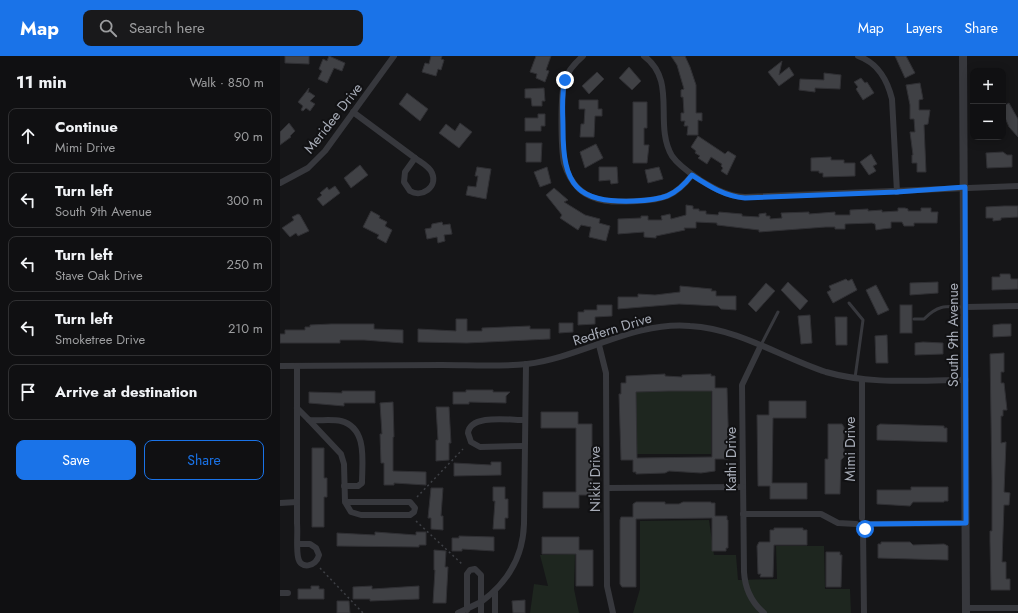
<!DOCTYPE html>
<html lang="en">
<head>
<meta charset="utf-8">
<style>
	body { margin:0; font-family:Jost,sans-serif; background:#19191b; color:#f1f3f6 }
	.controls { position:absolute; right:12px; top:12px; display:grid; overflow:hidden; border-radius:8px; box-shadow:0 2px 10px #0003 }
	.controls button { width:36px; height:36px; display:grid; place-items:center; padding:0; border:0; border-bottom:1px solid #303032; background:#101012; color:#f1f3f6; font:20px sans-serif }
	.stop { position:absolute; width:12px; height:12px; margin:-9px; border:3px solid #1a73e8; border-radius:50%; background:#fff }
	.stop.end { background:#1a73e8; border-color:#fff; box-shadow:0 1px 4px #0008 }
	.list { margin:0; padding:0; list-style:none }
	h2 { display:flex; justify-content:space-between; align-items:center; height:52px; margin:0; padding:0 16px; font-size:17px }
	h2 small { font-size:13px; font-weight:400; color:#9c9d9f }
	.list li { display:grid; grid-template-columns:26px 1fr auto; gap:12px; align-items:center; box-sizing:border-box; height:56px; margin:0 8px 8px; padding:0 8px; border:1px solid #303032; border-radius:8px }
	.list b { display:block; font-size:15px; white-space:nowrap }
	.list p { margin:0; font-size:13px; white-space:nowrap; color:#9c9d9f }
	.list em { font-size:13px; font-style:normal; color:#9c9d9f }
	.actions { display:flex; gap:8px; padding:12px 16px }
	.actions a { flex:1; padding:9px 0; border:1px solid #1a73e8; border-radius:8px; text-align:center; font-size:14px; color:#1a73e8 }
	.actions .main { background:#1a73e8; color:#fff }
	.icon { flex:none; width:22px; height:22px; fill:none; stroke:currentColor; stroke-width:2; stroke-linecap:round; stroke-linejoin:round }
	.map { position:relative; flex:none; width:738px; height:557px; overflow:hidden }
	header { display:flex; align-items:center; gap:24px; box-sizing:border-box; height:56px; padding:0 20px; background:#1a73e8; color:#fff }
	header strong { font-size:19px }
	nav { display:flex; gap:22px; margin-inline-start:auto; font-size:14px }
	.search { width:280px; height:36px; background:#19191b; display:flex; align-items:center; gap:10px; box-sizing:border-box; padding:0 14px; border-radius:8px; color:#9c9d9f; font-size:15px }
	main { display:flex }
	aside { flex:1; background:#101012 }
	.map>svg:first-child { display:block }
</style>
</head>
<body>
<header>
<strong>Map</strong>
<div class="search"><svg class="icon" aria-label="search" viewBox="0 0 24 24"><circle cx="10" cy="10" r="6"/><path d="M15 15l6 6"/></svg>Search here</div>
<nav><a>Map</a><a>Layers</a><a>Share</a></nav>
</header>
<main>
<aside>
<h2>11 min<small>Walk · 850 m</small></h2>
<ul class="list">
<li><svg class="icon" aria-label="ahead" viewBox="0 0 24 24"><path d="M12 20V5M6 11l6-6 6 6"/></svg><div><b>Continue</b><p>Mimi Drive</p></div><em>90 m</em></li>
<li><svg class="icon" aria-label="left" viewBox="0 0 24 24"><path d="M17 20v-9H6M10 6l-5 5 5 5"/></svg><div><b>Turn left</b><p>South 9th Avenue</p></div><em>300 m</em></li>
<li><svg class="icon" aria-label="left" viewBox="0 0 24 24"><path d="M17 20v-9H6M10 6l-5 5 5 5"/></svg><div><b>Turn left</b><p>Stave Oak Drive</p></div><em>250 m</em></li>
<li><svg class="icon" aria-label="left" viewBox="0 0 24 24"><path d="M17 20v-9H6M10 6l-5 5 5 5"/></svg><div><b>Turn left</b><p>Smoketree Drive</p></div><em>210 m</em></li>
<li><svg class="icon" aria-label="arrive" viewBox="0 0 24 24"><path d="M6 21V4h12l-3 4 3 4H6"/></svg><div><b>Arrive at destination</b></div></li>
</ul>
<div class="actions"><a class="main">Save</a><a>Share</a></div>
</aside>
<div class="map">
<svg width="738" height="557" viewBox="0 0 738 557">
	<rect width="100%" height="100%" fill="#161618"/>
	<g fill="#1e261f">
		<path d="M356,335H431V398H357Z"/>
		<path d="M429,464L434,499H456L458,524L497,523L496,490H544L545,533H570L571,557H353L360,533V465Z"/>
		<path d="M295,498L294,533L299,557H250L254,528L268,530L260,499Z"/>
	</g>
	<g fill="#404145" stroke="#303034" fill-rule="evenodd">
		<path d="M5,0H29V8L5,7Z"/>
		<path d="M49,0L65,7L62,15L54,12L47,27L38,23L42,15L39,13L43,3L47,5Z"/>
		<path d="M151,0H162L161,3L164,4L161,14L158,13L156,20L142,16L145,7L149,8Z"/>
		<path d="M256,0H271L266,14L269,15L265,26L256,22L257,18L250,16Z"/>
		<path d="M391,0H405L410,11L416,29V57H422V65L418,64V79H407L408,70H404L405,65H401V57H404L403,41H401V34L404,33L397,9Z"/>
		<path d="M615,0H626L635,17L625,22Z"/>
		<path d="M502,5L499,19L509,11L514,19L499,30L488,16Z"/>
		<path d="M349,11L361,25L352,34L339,22Z"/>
		<path d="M317,16L324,23L309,38L302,30Z"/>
		<path d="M544,17L561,19L560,33L535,32V36L519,34L520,23L544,24Z"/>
		<path d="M581,22L585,27L587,26L594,37L583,44L576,33L578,31L574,26Z"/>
		<path d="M640,27L643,43L639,44V54H650L648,68L644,69L646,116H637V107H632V99H633L630,76H635L634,63H630V49L626,29Z"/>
		<path d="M29,32L28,37L29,36L35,40L30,45L35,48L30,55L26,52L23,55L21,54L23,50L18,46Z"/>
		<path d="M264,32L265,45H262V50H252L251,42H245V33Z"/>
		<path d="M127,37L148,53L140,65L119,48Z"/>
		<path d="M299,44H318V53H322V60H315L314,81H300L301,68H304L305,53H299Z"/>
		<path d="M353,46H367V72H364V89H369L367,107H353Z"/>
		<path d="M729,47L738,63V81L729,71L723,57V50Z"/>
		<path d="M258,58H265V70H261V75H245V62H258Z"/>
		<path d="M9,67L15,75L10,80L11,81L0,89V76Z"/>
		<path d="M180,67L192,76L179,92L159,77L166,68L175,75Z"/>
		<path d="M418,80L445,98L448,95L456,100L447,119L441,115L443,112L441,110L442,108L431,101L427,108L418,102L420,100L415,97L416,95L411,91Z"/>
		<path d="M246,87H262L261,106H246Z"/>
		<path d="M316,88L323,102L305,112L300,96Z"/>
		<path d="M723,96L727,99H732V111L707,112L706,97Z"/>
		<path d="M591,98L597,108L593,110L596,115L589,119L580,106Z"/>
		<path d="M551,101V104H564V107H575V120L543,121V117H539V115H531V102Z"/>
		<path d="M80,109L88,119L71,132L64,122Z"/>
		<path d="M197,111L211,113L206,143L186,139L188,130L196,131L198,120H195Z"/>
		<path d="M267,111L271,127L260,131L254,116Z"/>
		<path d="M319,111H337L338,127L331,128L330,124L319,125Z"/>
		<path d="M379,111L383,123L368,127L365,114Z"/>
		<path d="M55,130L60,137L43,150L37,143L42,139L40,137L47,131L49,134Z"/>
		<path d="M274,132L288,144L284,146L305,159L320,163L319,167L330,170L326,185L309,181L311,171L301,169L298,174L280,162L282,159L266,139Z"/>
		<path d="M406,149L413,150V153H419V155H426V158L438,159L439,156L462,158V160L479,161V158L486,157V160H490V163L502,162L501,157L529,156V158L555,156V159H570V154L588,153V155L602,154V156L618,155V152H625L628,153V155H641V152H651V156H658L657,167H634V170H624L622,166H611V172L602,173L596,174L595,168L592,167L565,168V173H555V171H546L479,176V174L437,169V167L416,166V172H404L405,174L376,180V182L364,181V176L338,178V163L361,162V160H368V164H382L381,160L390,158L391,163L406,159Z"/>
		<path d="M724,150H738V161L721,162V164L713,165V162H706V151Z"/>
		<path d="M91,155L100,160L99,162L107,166L105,170L112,174L106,187L97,182L99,179L83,171Z"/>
		<path d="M18,158L20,159L29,175L18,180L16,177L10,181L2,172L14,164L12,161Z"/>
		<path d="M162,166L163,169L170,168L172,178L164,179L165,185L158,187L157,181L147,183L145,173L151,172L152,168Z"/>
		<path d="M720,218H730L731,223H738V233L712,234V221H720Z"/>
		<path d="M566,223L568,225L572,223L577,234L553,247L547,236L551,234L549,230Z"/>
		<path d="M508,226L528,245L520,254L501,234Z"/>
		<path d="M658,226V237L630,239V227Z"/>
		<path d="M486,227L495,235L476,256L468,248Z"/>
		<path d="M596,229L609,254L598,259L586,234Z"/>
		<path d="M400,230L432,233L431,235H436V240H456V254L441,253L438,250L399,248L338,253V241H358V238L375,239L400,236Z"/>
		<path d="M317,249H332V260L315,261V268L298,269V256H304V254H317Z"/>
		<rect x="620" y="249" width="12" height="28"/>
		<path d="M530,259L532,287L521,288L518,260Z"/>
		<path d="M555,261H567V289H556Z"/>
		<path d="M176,263H187V275H202V272L250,270V273H270V283L187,287L138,286V273L176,275Z"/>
		<path d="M279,267H293V276L279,277Z"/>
		<path d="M51,268H94V273L123,274V287L84,284H60V287H0V278H5V274H25V271H30V269Z"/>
		<path d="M721,268H731V280L713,281V269Z"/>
		<path d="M607,279L608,307H596L595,280Z"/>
		<path d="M643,286L663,287V298L635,299V287Z"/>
		<path d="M724,297V316H721V327H724L727,354H723V360H721V387L726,386L724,436L730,437L729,449H724L722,506H726V523H730V534H711L710,486V475H712V426L710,298Z"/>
		<path d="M385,318V320L402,321V319L431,318V320H435V332H447L449,399H447L448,403H435V415L421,417L389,415L385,417L356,418V416H353V404H341L339,338H341V327H346V320ZM389,335H432V401L357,402L356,336Z"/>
		<path d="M186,334H213V336H230L226,340V347L189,346V348H173V336H186Z"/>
		<path d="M62,335H95V347H64V350L29,347V336L62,337Z"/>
		<path d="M489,345H526V362H493L492,427H527V443H490V430H478L477,359H489Z"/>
		<path d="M113,346L114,381H113V415L146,416V429L114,427V429H104V407H101L100,378H102L100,347Z"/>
		<path d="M156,351H169L171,387H169V404L156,405V384H158Z"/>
		<path d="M261,356H298V368H312V439H299V452H263V436H296V372H261Z"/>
		<path d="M548,368H562L564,371V401L561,404L560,438H545V403H548Z"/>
		<path d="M600,368L664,370V372H667V386L597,384V370Z"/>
		<path d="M32,392H44V422H47V441H44V471H32Z"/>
		<path d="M211,406H221V419L174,420V407L211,409Z"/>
		<path d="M213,431H225V443H228V462H225V473H213L215,445H213Z"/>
		<path d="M631,431H668V445H664V446H633L630,450L597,448V434H631Z"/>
		<path d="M151,432H163L161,460H163V474L151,473V462H148Z"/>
		<path d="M356,446H385V448H399L403,446H431V447H435V460H447V464H448V492H446V495H432V462L356,463V531H342L340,528V464L341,461H353V448Z"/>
		<path d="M494,472H523V474H527V489H494L493,521H480L481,518H478L477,490L479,486H490V474H494Z"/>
		<path d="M95,476L136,479V476H146V489H139V491L57,490V477L95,479Z"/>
		<path d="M179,480L214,481V495L182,493V495H172V482H179Z"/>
		<path d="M262,481H299V494H313V530H296V498H262Z"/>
		<path d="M601,486H630L633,489L664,488L668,490V504L598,502V488H601Z"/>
		<path d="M154,494L166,495L165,511H168L166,547H153L155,514H154Z"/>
		<path d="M546,496H560V499H562L561,531H546Z"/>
		<path d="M31,530H39V533H44V543H18V533H31Z"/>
		<path d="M92,530V533L139,530V543L90,545V543H73V531Z"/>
		<path d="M245,544V557H233L232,545Z"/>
		<path d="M57,545H69L70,557H57Z"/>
	</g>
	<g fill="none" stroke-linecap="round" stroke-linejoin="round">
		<g stroke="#3d3f44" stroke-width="1.5" stroke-dasharray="2 3" stroke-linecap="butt">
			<path d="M137,441L183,393"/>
			<path d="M136,465L182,508"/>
			<path d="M40,512L83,557"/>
		</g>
		<g stroke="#37383d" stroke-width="3">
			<path d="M569,247L583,264L575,322"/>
			<path d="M634,263H644C658,249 665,250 684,251"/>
			<path d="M481,289L498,256"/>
		</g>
		<g stroke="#37383d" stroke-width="6">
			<path d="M303,0C295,7 288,14 285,24C280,38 281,92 284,107C287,117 292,126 299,133C316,148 337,146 357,145C383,144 396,140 412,119"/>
			<path d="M364,0C398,25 373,68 392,100C399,110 410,117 420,124C435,133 447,140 465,141L738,130"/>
			<path d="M578,0C598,7 607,23 612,43L617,136"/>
			<path d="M73,56L135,102"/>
			<path d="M135,102C140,106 149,110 152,117C158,131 142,142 130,135L124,126L125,116Z"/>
			<path d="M0,127L28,112L45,95L114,0"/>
			<path d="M686,251L738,250"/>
			<path d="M319,289L326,317L327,530L333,557"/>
			<path d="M481,289L462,329L464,516C465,532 471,546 484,557"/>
			<path d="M0,310C54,310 108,309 162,309C190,309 219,311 247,308C302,301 354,265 410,270C460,273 500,301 546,316C591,329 639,324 686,324"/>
			<path d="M17,310C17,335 17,359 17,384C17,412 17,439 17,467C18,478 16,490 18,501C20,514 36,511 39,499L36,492L30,488H18"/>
			<path d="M582,324V462"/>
			<path d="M17,352L29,364C39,365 51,363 61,365C88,372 82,406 82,427L78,430H64"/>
			<path d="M29,364L61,398L64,408L65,446L71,456L81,459H130L134,456L135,452L130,446H65"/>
			<path d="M244,364C229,364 190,358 188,377L191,386L200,391L244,390"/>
			<path d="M327,432L463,431"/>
			<path d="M0,447L17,446"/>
			<path d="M463,458H541L558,467L576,468"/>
			<path d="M588,468L686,467"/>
			<path d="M583,474L584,557"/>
			<path d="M215,535V557"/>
			<path d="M0,537H8"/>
			<path d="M686,552H738"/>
			<path d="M178,557L201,546V519L195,513L190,514L187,518V554"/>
			<path d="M201,557V546C227,527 243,501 244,468L246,308"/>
		</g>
		<path stroke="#37383d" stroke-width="8" d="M683,0L686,557"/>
	</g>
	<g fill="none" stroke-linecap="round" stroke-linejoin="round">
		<path stroke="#1a73e8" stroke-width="5" d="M285,24C281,40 283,57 283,73C283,129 296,147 354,145C382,144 395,141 412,119C429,130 444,140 465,142L617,136L685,131L686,467L588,468L585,473"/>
	</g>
	<g text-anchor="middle" stroke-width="4" stroke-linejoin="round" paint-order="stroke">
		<g font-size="14" fill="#a8adb8" stroke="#111113">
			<text transform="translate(53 62) rotate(-52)" y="5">Meridee Drive</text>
			<text transform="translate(332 273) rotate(-17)" y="5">Redfern Drive</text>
			<text transform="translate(673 279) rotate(-90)" y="5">South 9th Avenue</text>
			<text transform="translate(570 393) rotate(-90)" y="5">Mimi Drive</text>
			<text transform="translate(451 403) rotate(-90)" y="5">Kathi Drive</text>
			<text transform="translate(315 423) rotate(-90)" y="5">Nikki Drive</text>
		</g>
	</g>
</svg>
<div class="controls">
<button>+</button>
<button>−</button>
</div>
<div class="stop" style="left:585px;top:473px"></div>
<div class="stop end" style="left:285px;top:24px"></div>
</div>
</main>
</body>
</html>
